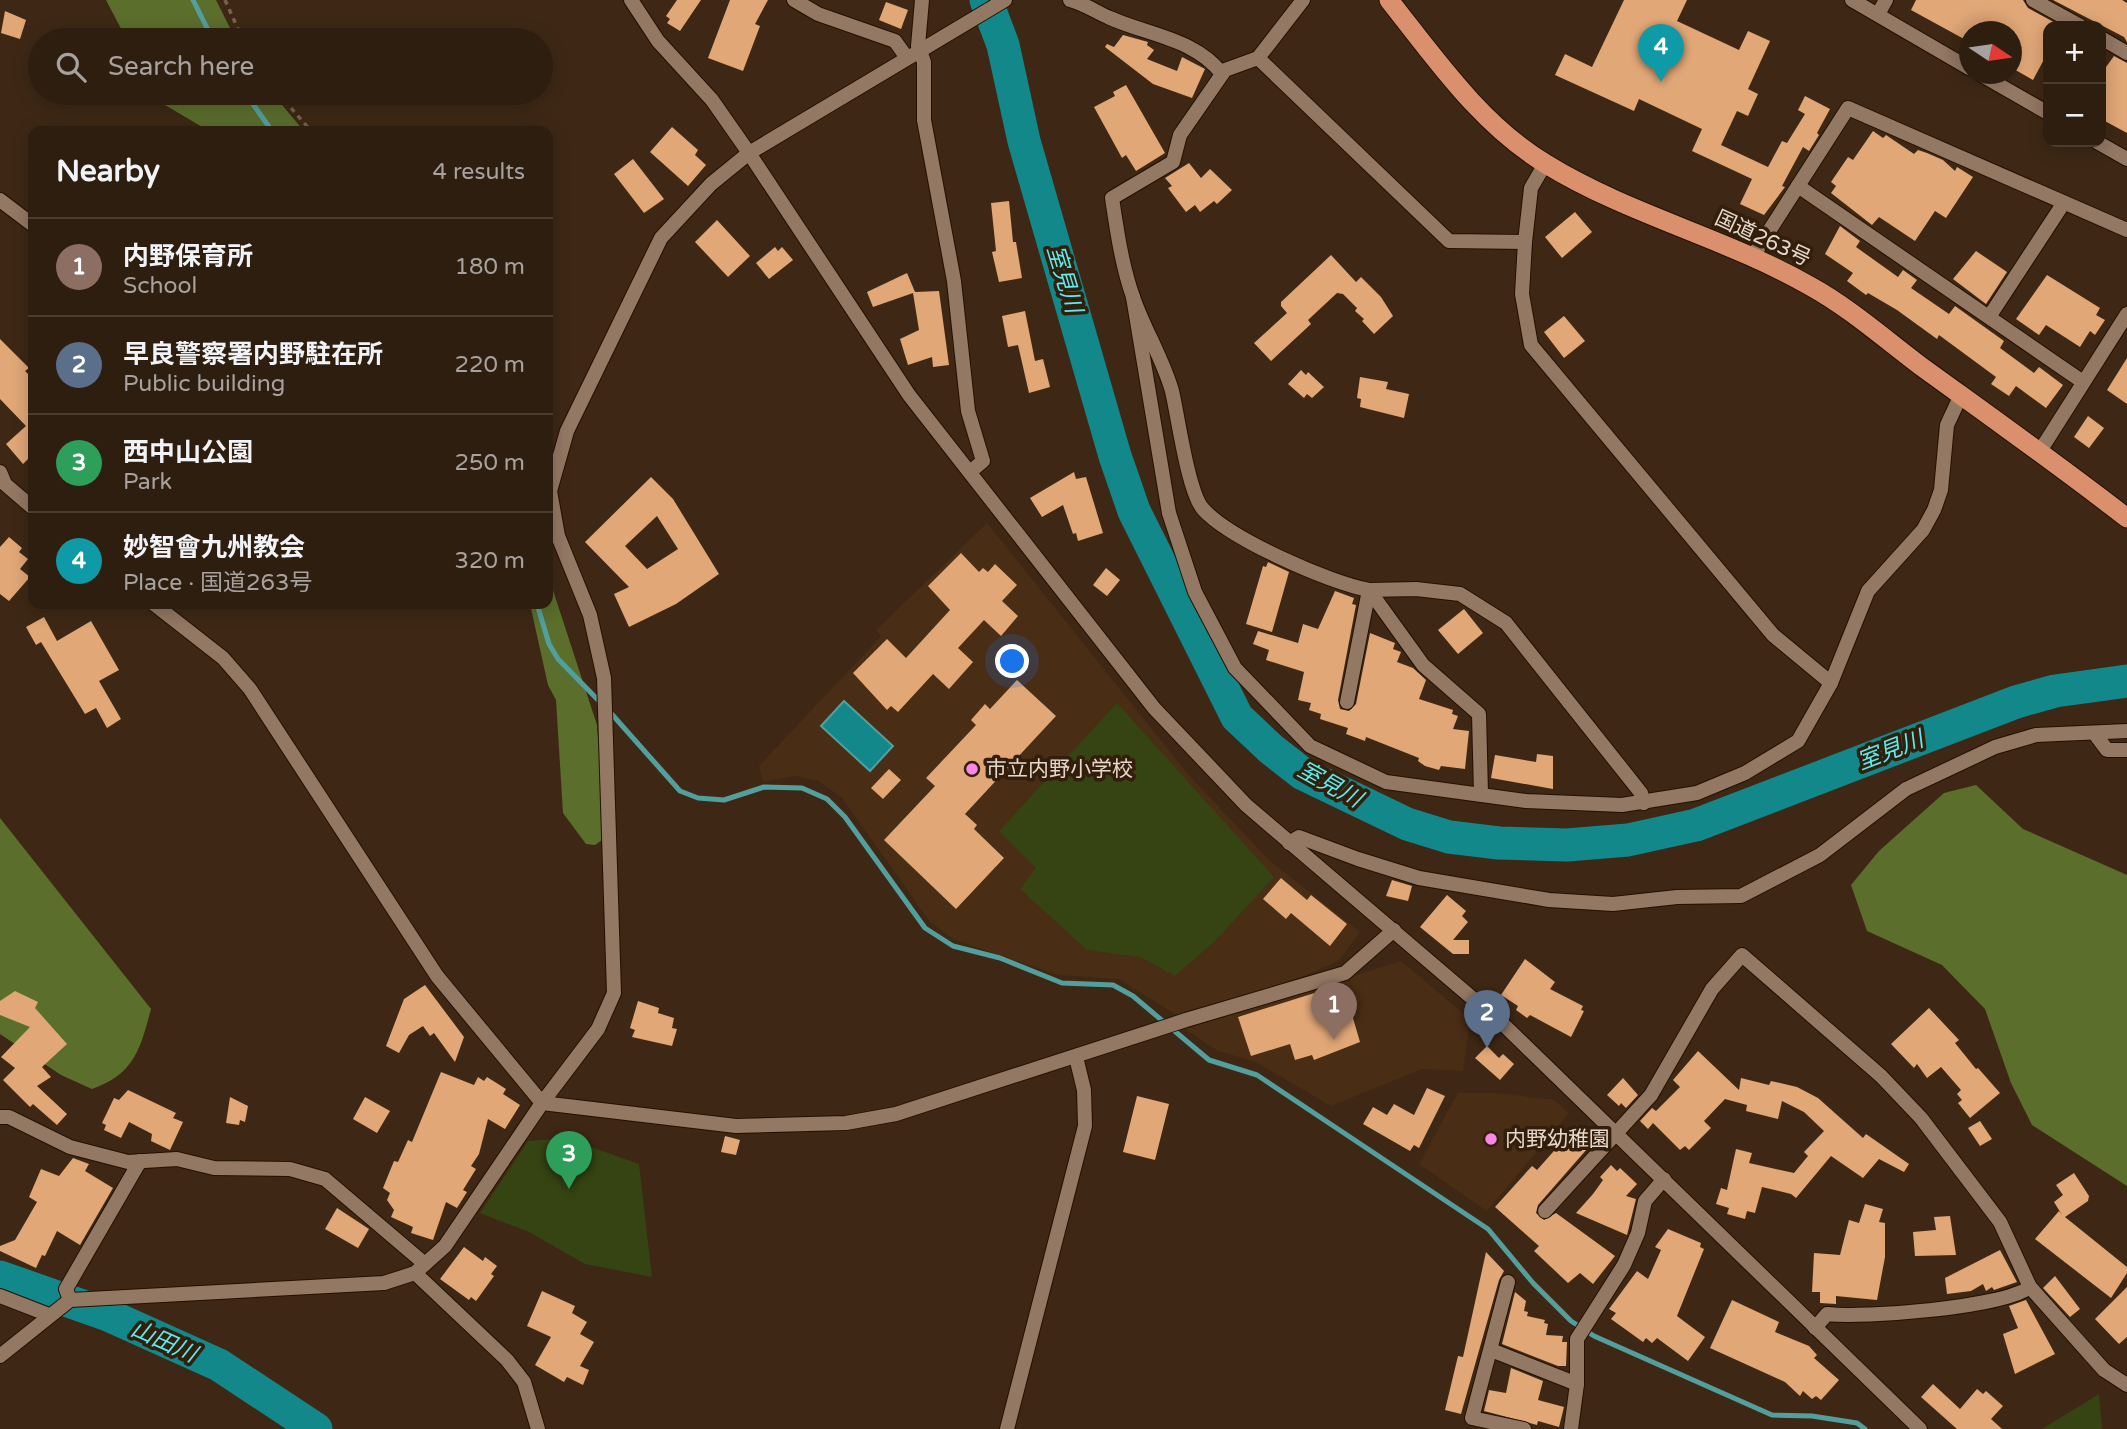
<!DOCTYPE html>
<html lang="en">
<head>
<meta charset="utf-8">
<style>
	body { margin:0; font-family:"Varela Round","Noto Sans JP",sans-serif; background:#3a2b1e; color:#f1f3f6 }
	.controls { position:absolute; right:21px; top:21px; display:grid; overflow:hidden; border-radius:14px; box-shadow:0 4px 18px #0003 }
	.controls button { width:63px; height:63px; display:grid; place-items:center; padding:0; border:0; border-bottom:2px solid #493c30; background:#2e1e10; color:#f1f3f6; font:35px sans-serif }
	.compass { position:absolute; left:1959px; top:21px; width:63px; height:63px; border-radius:50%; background:#2e1e10; box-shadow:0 4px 18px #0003; rotate:103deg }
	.you { position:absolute; left:1013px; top:662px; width:24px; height:24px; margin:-18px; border:5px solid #fff; border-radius:50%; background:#1a73e8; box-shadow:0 0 0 10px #1a73e833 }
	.badge { display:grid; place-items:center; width:46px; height:46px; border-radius:50%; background:#f987e8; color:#fff; font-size:23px; font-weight:700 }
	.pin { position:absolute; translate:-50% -58px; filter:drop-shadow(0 2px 4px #0008) }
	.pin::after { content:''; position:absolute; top:37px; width:24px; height:21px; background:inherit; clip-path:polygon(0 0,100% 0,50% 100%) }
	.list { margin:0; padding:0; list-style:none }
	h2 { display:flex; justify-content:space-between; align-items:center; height:91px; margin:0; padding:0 28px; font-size:30px }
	h2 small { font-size:23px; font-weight:400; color:#a7a29f }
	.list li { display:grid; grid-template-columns:46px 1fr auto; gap:21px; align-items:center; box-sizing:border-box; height:98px; padding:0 28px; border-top:2px solid #493c30 }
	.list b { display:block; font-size:26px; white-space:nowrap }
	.list p { margin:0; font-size:23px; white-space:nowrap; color:#a7a29f }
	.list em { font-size:23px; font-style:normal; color:#a7a29f }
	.icon { flex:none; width:38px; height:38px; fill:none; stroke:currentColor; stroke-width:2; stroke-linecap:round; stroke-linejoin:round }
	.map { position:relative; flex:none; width:2127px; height:1429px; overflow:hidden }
	.search { position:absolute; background:#2e1e10; box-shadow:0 4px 18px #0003; left:28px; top:28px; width:525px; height:77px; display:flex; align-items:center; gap:18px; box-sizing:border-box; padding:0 24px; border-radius:38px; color:#a7a29f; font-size:26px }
	.panel { position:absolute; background:#2e1e10; box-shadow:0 4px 18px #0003; left:28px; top:126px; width:525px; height:483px; border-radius:14px }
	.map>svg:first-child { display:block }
</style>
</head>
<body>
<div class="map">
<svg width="2127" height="1429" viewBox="0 0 2127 1429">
	<rect width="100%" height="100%" fill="#3e2815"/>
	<g fill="#492d14">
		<path d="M987,523L1187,773L1270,861L1360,932L1339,961L1293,980L1180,1017L1118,979L1059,975L955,940L930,922L842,798L819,781L796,776L763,782L759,766L881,636L876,630Z"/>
		<path d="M1401,961L1470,1019L1463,1071L1422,1069L1331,1106L1256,1062L1218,1051L1185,1029Z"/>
		<path d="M1458,1093H1496L1554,1100L1569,1113L1487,1211L1419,1164Z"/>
	</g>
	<g fill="#364313">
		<path d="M1117,703L1274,877L1215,941L1175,976L1140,957L1087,950L1020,889L1036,868L999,831Z"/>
		<path d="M566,1138L639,1164L652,1277L585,1264L529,1232L480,1213L528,1141Z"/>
		<path d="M2099,1394L2102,1429H2042Z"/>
	</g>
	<g fill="#5b6e2c">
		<path d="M106,0H216L236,40H127Z"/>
		<path d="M155,93H272L304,131H209L160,102Z"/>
		<path d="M548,575L597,725L605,827L602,840L595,845L586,844L563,813L556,700L548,685L530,604H548Z"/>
		<path d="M1976,785L2023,829L2127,875V1186L2032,1125L2011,1083L1985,1009L1942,965L1867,931L1851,885L1879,851L1944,793Z"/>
		<path d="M0,818L151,1009C140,1050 134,1074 92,1089L61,1075L0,1034Z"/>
	</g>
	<path fill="#13888b" stroke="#52a09e" stroke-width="2" d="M844,701L893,746L870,771L821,726Z"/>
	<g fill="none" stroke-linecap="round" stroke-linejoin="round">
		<g stroke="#52a09e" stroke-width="5">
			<path d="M193,0L213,40"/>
			<path d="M245,93L272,131"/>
			<path d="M537,604L549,644L558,659L602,704"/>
			<path d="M609,711L680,791L698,798L724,800L764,787L802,788L827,799L845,817L925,928L953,946L1000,958L1062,983L1113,985L1133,996L1209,1060L1257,1075L1488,1229L1533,1283L1571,1321L1594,1336L1772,1415L1812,1416L1857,1423L1865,1429"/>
		</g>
		<g stroke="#13888b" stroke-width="33">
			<path d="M986,0L1003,45L1024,141L1115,456L1134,511L1237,717L1271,749L1303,774L1407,824L1449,837L1499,843L1567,845L1628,840L1696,825L2016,702L2055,691L2127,681"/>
			<path d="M0,1277L108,1315L219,1365L316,1429"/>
		</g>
	</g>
	<g fill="#e1a777" fill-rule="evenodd">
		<path d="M677,0H701L680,31L667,23L670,19L666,16Z"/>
		<path d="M730,0H768L755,24L760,26L743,71L708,58Z"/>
		<path d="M1624,0H1687L1677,21L1739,50L1748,31L1770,41L1748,89L1758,94L1748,116L1737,111L1721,145L1768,167L1782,141L1787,143L1805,114L1798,110L1805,96L1830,109L1817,133L1819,135L1809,151L1803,147L1782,186L1785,187L1764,215L1740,204L1752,179L1692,151L1702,129L1639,99L1634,111L1555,75L1565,54L1592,67Z"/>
		<path d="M1916,0H2023L2028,8L2061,26H2048V52L2033,80L2012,68V32H1968L1964,39L1911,10Z"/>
		<path d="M2053,0H2122L2127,3V42L2124,37Z"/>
		<path d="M886,2L908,10L901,29L879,20Z"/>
		<path d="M5,11L26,20L20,39L1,33Z"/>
		<path d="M1123,35L1148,42L1147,45L1154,50L1147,59L1177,71L1182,57L1205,69L1192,98L1153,84L1105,47L1107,44L1114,47Z"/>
		<path d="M2114,56L2127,63V133L2101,119V74Z"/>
		<path d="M1126,85L1165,153L1136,171L1126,155L1122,158L1094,107L1115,96L1113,92Z"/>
		<path d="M672,127L698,150L695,155L706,165L688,186L650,152Z"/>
		<path d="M1873,131L1883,138L1886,135L1914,154L1918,150L1927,153L1943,160L1955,171L1957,167L1973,177L1946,218L1935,211L1915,241L1879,217L1872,225L1831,193L1836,186L1831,182L1848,157L1853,160Z"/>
		<path d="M633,159L664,199L644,213L614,174Z"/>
		<path d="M1189,163L1201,178L1210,169L1232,190L1217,204L1214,201L1200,212L1195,205L1186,212L1168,188L1172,186L1165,178Z"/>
		<path d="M1009,201L1013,242H1016L1022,278L999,282L992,252L996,251L991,203Z"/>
		<path d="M1575,212L1592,232L1562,258L1545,237Z"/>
		<path d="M717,220L750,256L728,277L695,242Z"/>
		<path d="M1840,226L1860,241L1856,247L1898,277L1903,270L1917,280L1911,288L1949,314L1955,306L2004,341L2000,348L2034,373L2039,367L2063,385L2046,408L2016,386L2009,396L1991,384L1996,377L1939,335L1937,339L1897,310L1868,293L1866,295L1847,281L1853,273L1825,254Z"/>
		<path d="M775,247L778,251L782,247L793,260L769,279L756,263Z"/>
		<path d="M1976,251L2007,272L1986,304L1953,279Z"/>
		<path d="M1331,255L1356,282L1361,277L1381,297L1393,316L1374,334L1362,321L1364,319L1355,311L1357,308L1343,294L1337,293L1308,320L1311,324L1271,361L1254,343L1287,313L1281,306V302Z"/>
		<path d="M907,273L915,292L939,291L949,365L933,367L932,357L908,365L900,339L919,330L913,293L873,307L867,292Z"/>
		<path d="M2047,275L2100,308L2096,315L2105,320L2095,335L2090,331L2080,347L2046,325L2039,335L2016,319Z"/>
		<path d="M1025,311L1035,361L1043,359L1050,387L1029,393L1018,345L1008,347L1002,316Z"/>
		<path d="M1564,316L1585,341L1564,358L1544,332Z"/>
		<path d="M0,339L29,368L25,371L33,379V454L23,464L6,444L26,426L0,399Z"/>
		<path d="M2127,358V404L2107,390Z"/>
		<path d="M1301,370L1306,375L1308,372L1324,387L1312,398L1307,394L1304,398L1288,384Z"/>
		<path d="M1360,377L1388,382L1386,389L1409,394L1404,418L1360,407L1361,399L1357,398Z"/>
		<path d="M2088,416L2104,428L2089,448L2074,437Z"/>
		<path d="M1074,472L1076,479L1086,477L1103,533L1078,541L1076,533L1073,534L1063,505L1042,517L1030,498Z"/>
		<path d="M651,477L673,499L719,574L676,604L629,627L614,594L629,587L585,542ZM657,516L678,549L647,569L625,546Z"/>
		<path d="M9,537L22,548L19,552L28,559L20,569L30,577L9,601L0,594V547Z"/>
		<path d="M961,553L979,572L983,568L988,572L995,564L1017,585L1002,601L1018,616L1001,636L984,620L958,648L973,662L949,689L933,674L898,712L891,706L887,710L853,673L887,639L906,658L950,610L928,586Z"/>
		<path d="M1268,562L1289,572L1272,632L1246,624L1263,566L1266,567Z"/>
		<path d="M1106,568L1120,580L1107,596L1093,585Z"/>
		<path d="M1335,591L1354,598L1352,604L1356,605L1338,700L1340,709L1349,711L1356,704L1370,633L1395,643L1393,649L1401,652L1397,662L1413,668L1426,680L1419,699L1453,710L1452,714L1458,716L1453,729L1469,731L1465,769L1441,766L1439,770L1425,766L1418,761L1419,758L1366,737L1365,741L1346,734L1348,728L1320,719L1321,714L1309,710L1311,703L1298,700L1304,672L1266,660L1269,650L1253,644L1258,631L1298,643L1303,624L1318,629Z"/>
		<path d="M1464,609L1483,633L1458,654L1438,630Z"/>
		<path d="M44,617L57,641L91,621L119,670L99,681L121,719L107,728L96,708L85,714L41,642L36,645L26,627Z"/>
		<path d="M1017,680L1056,716L965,814L977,825L974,829L1004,858L956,909L884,840L935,786L926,778L976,725L971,720L985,704L990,709Z"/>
		<path d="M1537,754L1553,756V789L1491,778L1495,755L1536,762Z"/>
		<path d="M889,769L901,780L883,799L871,788Z"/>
		<path d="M1281,878L1307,900L1311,895L1347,924L1330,946L1291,913L1286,919L1263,899Z"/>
		<path d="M1392,880L1412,886L1408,901L1386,896Z"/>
		<path d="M1447,895L1466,911L1462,916L1468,922L1453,940H1469V954H1453L1420,927Z"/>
		<path d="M1525,959L1555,982L1550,989L1583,1006L1581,1010L1584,1011L1571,1037L1530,1015L1527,1018L1516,1010L1518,1006L1501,995Z"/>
		<path d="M1343,984L1360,1042L1314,1060L1312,1055L1295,1060L1290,1044L1251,1056L1238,1017Z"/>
		<path d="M425,985L464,1037L455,1062L434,1033L430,1036L423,1026L409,1035L399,1053L386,1046L404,999Z"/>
		<path d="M15,991L38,1002L35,1008L67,1044L42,1067L51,1077L37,1086L67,1114L57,1125L33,1104L30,1107L3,1080L15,1068L1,1057L30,1027L0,1015V1001Z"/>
		<path d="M638,1001L659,1008L658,1013L674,1018L672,1028L677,1029L672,1046L632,1037L635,1030L630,1028Z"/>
		<path d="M1929,1008L1959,1040L1955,1043L1976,1069L1978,1068L2000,1093L1970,1118L1958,1103L1962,1100L1957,1094L1961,1090L1941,1067L1927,1078L1917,1064L1914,1068L1891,1044Z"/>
		<path d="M1487,1046L1499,1058L1503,1054L1514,1064L1500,1080L1475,1058Z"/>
		<path d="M1698,1051L1739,1090L1741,1078L1769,1085L1771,1081L1797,1087L1818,1098L1863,1138L1866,1134L1909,1164L1904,1172L1879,1159L1863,1178L1831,1156L1796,1198L1791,1194L1762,1187L1755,1213L1747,1211L1745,1219L1727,1214L1729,1208L1716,1204L1721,1188L1727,1190L1736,1149L1752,1153L1749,1163L1794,1173L1808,1156L1804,1152L1824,1131L1804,1112L1782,1101L1778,1119L1746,1111L1747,1105L1725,1099L1704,1121L1711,1128L1689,1150L1685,1146L1680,1150L1653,1123L1648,1129L1640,1121L1652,1108L1656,1111L1680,1087L1673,1080Z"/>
		<path d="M441,1072L474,1085L478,1077L484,1081L487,1077L506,1089L503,1094L520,1105L505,1129L488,1119L479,1154L471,1166L476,1169L463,1190L467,1192L457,1208L446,1202L433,1240L411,1233L413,1227L391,1217L394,1210L387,1200L390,1193L383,1188L394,1161L398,1162L408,1140L412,1142Z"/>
		<path d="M1623,1078L1638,1095L1626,1108L1621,1103L1619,1106L1607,1095Z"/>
		<path d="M1427,1088L1445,1096L1419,1148L1414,1145L1410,1151L1363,1124L1373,1107L1387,1115L1394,1104L1414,1115Z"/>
		<path d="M128,1090L176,1113L173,1118L183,1122L170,1150L151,1141L152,1134L129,1122L121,1138L104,1130L106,1125L102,1123L114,1098L119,1100Z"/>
		<path d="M1137,1096L1169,1104L1155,1160L1123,1152Z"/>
		<path d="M230,1097L248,1106L245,1122L240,1120L239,1125L226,1123Z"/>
		<path d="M365,1097L390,1111L377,1133L353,1119Z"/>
		<path d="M1980,1121L1992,1139L1980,1146L1968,1128Z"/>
		<path d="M1577,1125L1594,1141L1538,1205L1536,1213L1544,1220L1556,1213L1615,1256L1593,1284L1580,1273L1568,1283L1534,1251L1539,1246L1495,1207L1532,1166L1537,1170Z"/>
		<path d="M725,1136L740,1140L736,1155L721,1152Z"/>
		<path d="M73,1158L89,1164L85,1171L113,1188L80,1245L57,1231L45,1256L42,1255L36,1268L0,1251V1246L15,1240L37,1202L29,1197L41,1169L59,1176Z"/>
		<path d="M1611,1165L1617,1171L1620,1168L1637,1184L1626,1196L1636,1199L1627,1235L1576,1213L1593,1194L1603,1180L1600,1177Z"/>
		<path d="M2074,1173L2089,1196L2088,1201L2065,1217L2127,1267V1273L2111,1298L2035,1239L2059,1211L2062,1215L2054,1202L2063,1195L2056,1185Z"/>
		<path d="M1865,1204L1883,1209L1879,1222L1885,1223V1257L1877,1300L1836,1296V1304L1820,1303V1292H1812L1814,1253L1840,1255L1849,1220L1859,1223Z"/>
		<path d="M337,1208L369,1229L358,1248L325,1229Z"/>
		<path d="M1950,1216L1956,1255L1915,1256L1913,1232L1936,1230L1934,1217Z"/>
		<path d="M1668,1229L1701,1243L1700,1247L1704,1249L1677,1316L1705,1337L1688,1361L1657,1338L1652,1343L1646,1338L1643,1342L1611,1319L1616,1313L1609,1309L1637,1271L1648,1279L1661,1250L1655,1247Z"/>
		<path d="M464,1247L483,1261L485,1257L497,1266L491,1274L494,1276L476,1301L471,1297L469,1300L440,1279Z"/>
		<path d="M2000,1250L2017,1282L1994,1290L1992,1287L1986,1291L1983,1284L1971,1291L1947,1294L1945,1278Z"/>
		<path d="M1486,1252L1504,1271L1499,1280L1461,1414L1445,1410L1458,1356L1463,1357Z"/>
		<path d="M2055,1276L2080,1309L2070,1317L2043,1288Z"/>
		<path d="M2127,1287V1337L2119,1344L2095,1319Z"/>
		<path d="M542,1291L575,1306L572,1313L587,1322L580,1334L594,1342L580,1366L589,1370L583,1385L567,1377L564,1382L535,1365L551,1337L527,1326Z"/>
		<path d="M1515,1292L1526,1301L1524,1311L1528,1312L1527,1316L1545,1320L1544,1323L1548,1324L1546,1335L1563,1336L1562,1342H1567L1566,1366H1558L1502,1344Z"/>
		<path d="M1732,1300L1779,1322L1775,1332L1809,1346L1817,1355L1814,1358L1839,1380L1821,1400L1816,1396L1812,1399L1803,1391L1800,1396L1785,1382L1710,1348Z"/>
		<path d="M2026,1300L2055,1354L2015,1374L2003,1334L2018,1328L2009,1306Z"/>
		<path d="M1511,1368L1543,1381L1538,1400L1564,1407L1559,1427L1538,1421L1537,1425L1484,1411L1489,1390L1506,1393Z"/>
		<path d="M1933,1384L1960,1409L1977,1389L1983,1394L1986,1391L2003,1406L1991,1419L2002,1429H1957L1921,1397Z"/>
	</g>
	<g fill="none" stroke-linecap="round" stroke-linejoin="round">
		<g stroke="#241000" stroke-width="16">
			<g id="minor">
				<path d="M794,0L818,14L895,41L907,58"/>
				<path d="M922,0L918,46L924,62V120L954,281L968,411L983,461L970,472"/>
				<path d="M1070,0C1085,4 1096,12 1110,18C1148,35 1196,39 1222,74"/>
				<path d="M1303,0L1258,58L1225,70L1180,135L1173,162L1112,198C1117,231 1122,266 1133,297C1144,329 1163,359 1172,391C1178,416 1188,492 1203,509C1230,539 1330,583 1369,590L1423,665L1479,714L1481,793"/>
				<path d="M1852,0L1969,68"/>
				<path d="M2033,0L2080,26"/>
				<path d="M1878,14L1886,0"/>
				<path d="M2101,38L2127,53"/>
				<path d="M1258,58L1449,241L1525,242"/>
				<path d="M1980,74L2048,113"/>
				<path d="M2097,142L2127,159"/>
				<path d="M1545,164L1531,188L1525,242L1522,294L1531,345L1773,635L1831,683"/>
				<path d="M1798,186L2083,382"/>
				<path d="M0,200L33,225"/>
				<path d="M1753,256L1848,108L2127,230"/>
				<path d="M1133,297L1169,513L1195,592L1235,668L1310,746L1386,782L1526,801L1622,805L1697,793L1745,773L1798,741L1831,683L1868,591L1923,530L1934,510L1941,490L1947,425L1961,395"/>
				<path d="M1989,317L2063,204"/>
				<path d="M2040,451L2127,314"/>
				<path d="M0,472L5,484L33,508"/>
				<path d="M154,604L223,658L250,689L437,976L542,1103L736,1126L846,1123L896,1114L1186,1020L1345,973L1394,930"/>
				<path d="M1347,702L1369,590L1416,589L1460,594L1506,623L1641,793L1644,803"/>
				<path d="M2095,734L2107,750H2127"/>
				<path d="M1289,843L1299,837L1358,859L1419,878L1549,900L1613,904L1677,897L1741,896L1820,855L1906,789L1995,747L2036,735L2127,731"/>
				<path d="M0,1117H9L70,1147L128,1162L177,1159L214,1168L290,1169L325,1179L425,1264"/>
				<path d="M1545,1211L1651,1095L1712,989L1742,955L1881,1076L1921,1118L2000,1222L2030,1287L2104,1370L2127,1385"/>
				<path d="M415,1273L507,1360L524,1382L538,1429"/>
				<path d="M1508,1282L1472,1418L1524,1429"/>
				<path d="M0,1296L49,1315"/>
				<path d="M70,1300L66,1289L140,1161"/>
				<path d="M1815,1328L1827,1314C1864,1318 2002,1308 2030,1287"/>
				<path d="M1491,1350L1577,1384"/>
				<path d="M1007,1429L1085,1126L1084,1090L1076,1057"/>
				<path d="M1571,1429L1577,1384V1339L1624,1265L1638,1233L1645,1201L1664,1179"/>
			</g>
		</g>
		<g stroke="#241000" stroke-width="16">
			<g id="tertiary">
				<path d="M631,0L658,41L712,100L749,153L909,395L1154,708L1246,805L1506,1027L1920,1429"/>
				<path d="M0,1356L70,1300L384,1283L415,1273L445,1246L542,1103L598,1029L614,993L604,678L590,615L558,536L550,491L567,431L661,238L711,184L749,153L1005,0"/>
			</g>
		</g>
		<g stroke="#241000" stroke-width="21">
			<path id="trunk" d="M1389,0C1435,58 1481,125 1546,164C1629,215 1726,238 1810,286C1850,308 1886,340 1922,367C1991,417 2060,466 2127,518"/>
		</g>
		<g stroke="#766251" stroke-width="3.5" stroke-dasharray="5 5" stroke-linecap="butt">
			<path d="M225,0L243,40"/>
			<path d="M278,93L311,131"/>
		</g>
		<use href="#minor" stroke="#937863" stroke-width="14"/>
		<use href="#tertiary" stroke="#937863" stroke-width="14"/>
		<use href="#trunk" stroke="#da906c" stroke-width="19"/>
	</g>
	<g fill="#f987e8" stroke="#331e0b" stroke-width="2.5">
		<circle cx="972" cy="769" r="7"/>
		<circle cx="1491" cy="1139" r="7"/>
	</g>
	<g text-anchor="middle" stroke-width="7" stroke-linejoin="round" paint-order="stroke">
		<g font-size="21" fill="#e6d7cb" stroke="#331e0b">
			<text transform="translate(1763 238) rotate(25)" y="7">国道263号</text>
		</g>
		<g font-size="21" fill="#e6d7cb" stroke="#331e0b" text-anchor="start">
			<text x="986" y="776">市立内野小学校</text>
			<text x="1505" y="1146">内野幼稚園</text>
		</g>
		<g font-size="23" font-style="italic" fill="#59ecf0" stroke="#331e0b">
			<text transform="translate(1065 279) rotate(73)" y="8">室見川</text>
			<text transform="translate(1890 750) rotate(-21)" y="8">室見川</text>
			<text transform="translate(1330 784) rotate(29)" y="8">室見川</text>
			<text transform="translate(164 1341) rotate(24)" y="8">山田川</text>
		</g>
	</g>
</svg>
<div class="controls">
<button>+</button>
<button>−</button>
</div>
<svg class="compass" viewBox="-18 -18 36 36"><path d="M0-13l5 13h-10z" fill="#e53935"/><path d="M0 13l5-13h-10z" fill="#a7a29f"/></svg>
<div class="you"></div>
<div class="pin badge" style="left:1334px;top:1040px;background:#8d6e63">1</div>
<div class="pin badge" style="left:1487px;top:1048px;background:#5c6f8a">2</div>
<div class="pin badge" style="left:569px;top:1189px;background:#2e9e5b">3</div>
<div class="pin badge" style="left:1661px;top:82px;background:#0f9aa8">4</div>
<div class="search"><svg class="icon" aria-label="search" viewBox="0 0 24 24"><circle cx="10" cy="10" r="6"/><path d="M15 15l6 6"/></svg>Search here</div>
<section class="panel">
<h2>Nearby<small>4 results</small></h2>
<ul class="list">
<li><span class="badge" style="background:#8d6e63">1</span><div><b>内野保育所</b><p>School</p></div><em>180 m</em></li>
<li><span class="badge" style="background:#5c6f8a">2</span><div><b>早良警察署内野駐在所</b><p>Public building</p></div><em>220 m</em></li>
<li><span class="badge" style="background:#2e9e5b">3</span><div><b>西中山公園</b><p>Park</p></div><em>250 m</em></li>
<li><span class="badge" style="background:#0f9aa8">4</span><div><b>妙智會九州教会</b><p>Place · 国道263号</p></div><em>320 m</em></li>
</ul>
</section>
</div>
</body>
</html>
